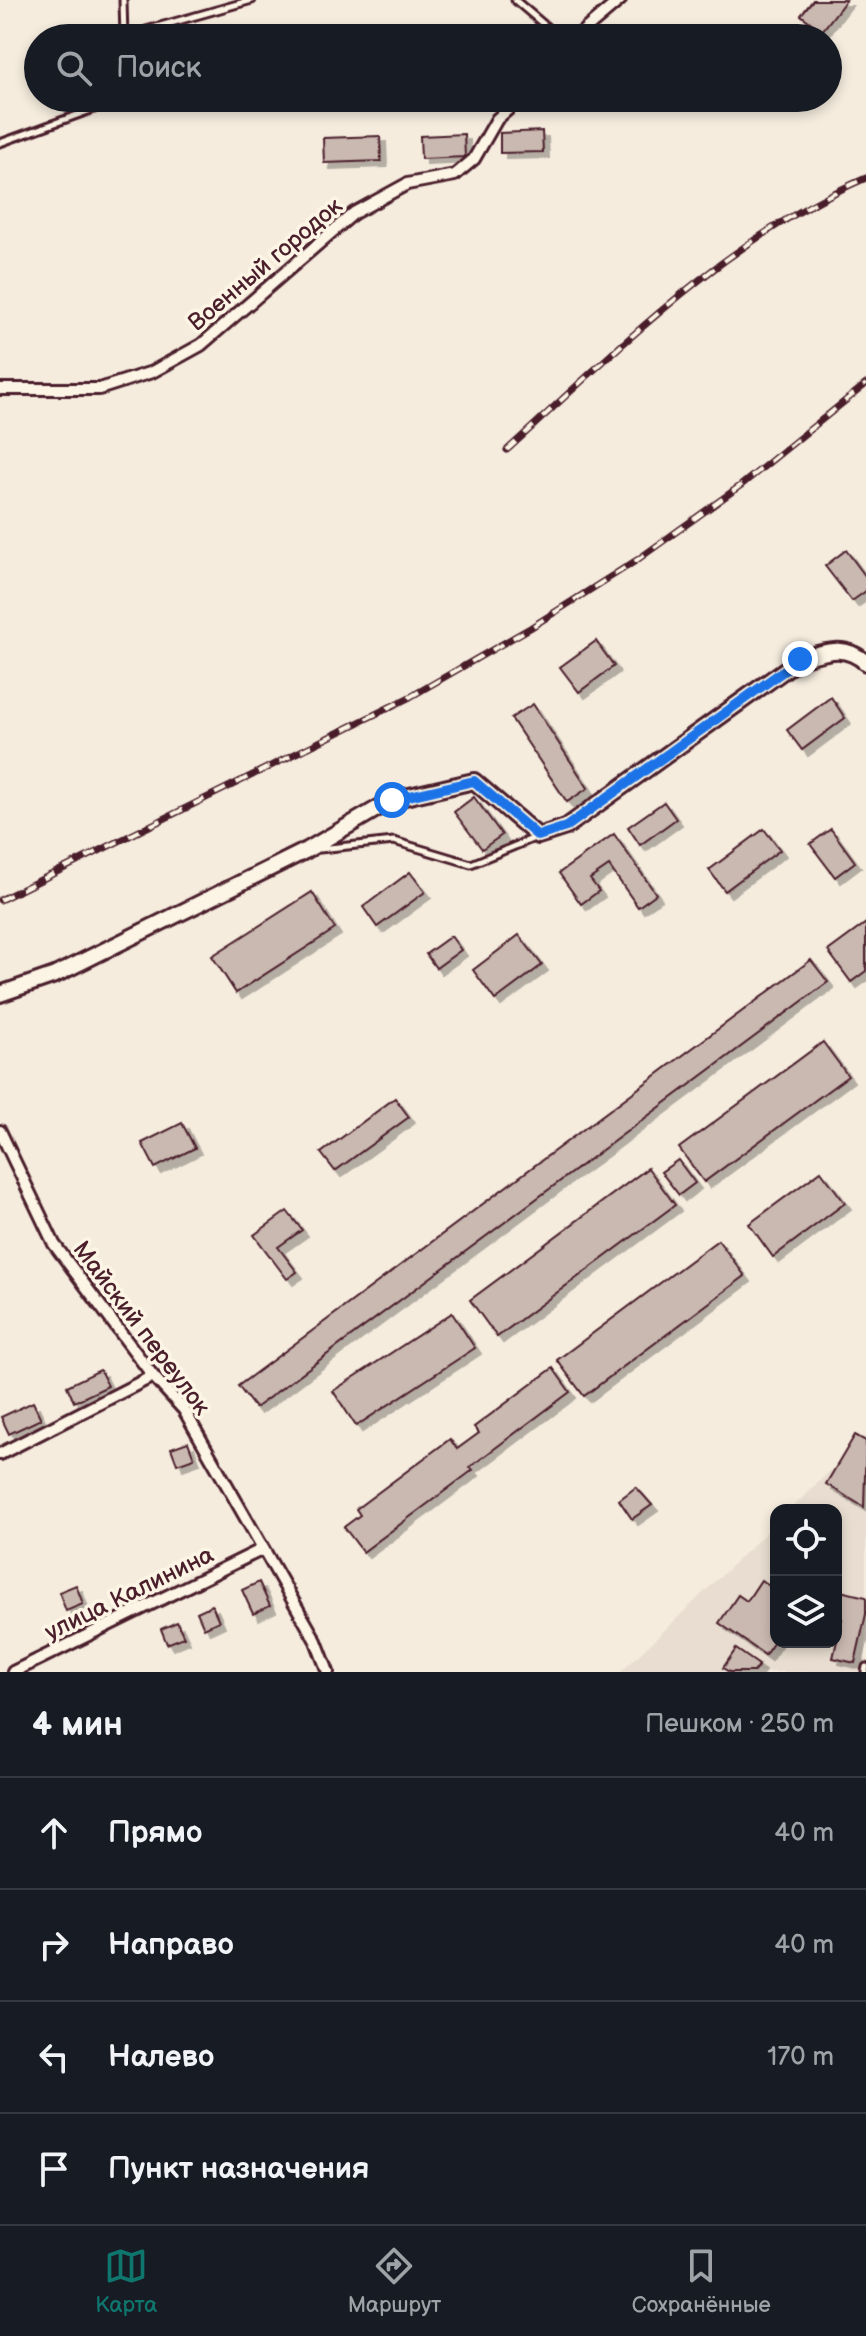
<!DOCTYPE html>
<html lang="ru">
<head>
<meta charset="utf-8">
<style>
	body { margin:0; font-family:"Balsamiq Sans",sans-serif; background:#242831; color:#f1f3f6 }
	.controls { position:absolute; right:24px; bottom:24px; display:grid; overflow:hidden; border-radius:16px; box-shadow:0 4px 12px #0003 }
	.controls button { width:72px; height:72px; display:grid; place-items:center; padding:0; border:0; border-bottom:2px solid #363941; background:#171b24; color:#f1f3f6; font:40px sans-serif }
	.stop { position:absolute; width:24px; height:24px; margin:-18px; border:6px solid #1a73e8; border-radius:50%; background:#fff }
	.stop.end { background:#1a73e8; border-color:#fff; box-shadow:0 2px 8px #0008 }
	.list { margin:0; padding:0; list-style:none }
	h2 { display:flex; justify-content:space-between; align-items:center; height:104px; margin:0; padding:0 32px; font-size:34px }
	h2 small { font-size:26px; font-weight:400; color:#9ea1a6 }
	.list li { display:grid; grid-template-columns:52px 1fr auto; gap:24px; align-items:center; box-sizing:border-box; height:112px; padding:0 32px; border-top:2px solid #363941 }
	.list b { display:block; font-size:30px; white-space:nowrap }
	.list em { font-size:26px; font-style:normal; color:#9ea1a6 }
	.icon { flex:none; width:44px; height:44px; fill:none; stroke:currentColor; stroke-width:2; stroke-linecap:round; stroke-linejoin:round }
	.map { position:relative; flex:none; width:866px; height:1672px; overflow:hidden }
	.search { position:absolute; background:#171b24; box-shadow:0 4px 12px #0003; left:24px; right:24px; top:24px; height:88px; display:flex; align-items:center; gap:20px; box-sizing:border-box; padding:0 28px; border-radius:44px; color:#9ea1a6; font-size:30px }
	.sheet { height:552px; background:#171b24 }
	nav { display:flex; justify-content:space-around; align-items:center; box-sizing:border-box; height:112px; border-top:2px solid #363941; background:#171b24; font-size:22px; color:#9ea1a6 }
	nav a { display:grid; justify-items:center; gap:4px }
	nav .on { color:#0f766e }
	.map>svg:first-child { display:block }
</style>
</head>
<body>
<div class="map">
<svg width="866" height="1672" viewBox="0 0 866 1672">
	<defs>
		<filter id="shadow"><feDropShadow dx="6" dy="6" stdDeviation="0" flood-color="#0004"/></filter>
	</defs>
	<rect width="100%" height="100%" fill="#f5ecde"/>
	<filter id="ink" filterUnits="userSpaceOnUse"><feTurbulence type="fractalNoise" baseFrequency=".0125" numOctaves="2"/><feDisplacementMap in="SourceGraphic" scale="16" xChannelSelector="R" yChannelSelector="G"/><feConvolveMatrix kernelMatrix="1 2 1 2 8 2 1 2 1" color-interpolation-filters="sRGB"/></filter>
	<g filter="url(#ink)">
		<path fill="#e8ddd0" d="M866,1436V1672H621L776,1523V1642H836V1510H790Z"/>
		<g fill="#cab9b1" stroke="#4a1f2b" stroke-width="2" filter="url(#shadow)">
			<path d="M813,0H846L822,31L801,15Z"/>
			<path d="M542,131L543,152L500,153V133Z"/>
			<path d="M464,134L465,157L421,159L420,136Z"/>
			<path d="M380,136L381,161L324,163L323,138Z"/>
			<path d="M846,550L866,577V591L852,601L825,566Z"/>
			<path d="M596,641L614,666L579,692L560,667Z"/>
			<path d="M831,697L845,718L802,750L787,730Z"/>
			<path d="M533,704L588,788L567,802L511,718Z"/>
			<path d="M474,797L502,835L482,849L454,812Z"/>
			<path d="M664,802L676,819L640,845L628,827Z"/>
			<path d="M764,829L780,850L725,891L709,870Z"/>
			<path d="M831,829L855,862L835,877L810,844Z"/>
			<path d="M614,834L656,894L638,907L609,866L590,879L599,891L581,904L559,873Z"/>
			<path d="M410,872L425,892L377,927L363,907Z"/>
			<path d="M312,892L335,929L236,993L212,956Z"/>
			<path d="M866,923V971L851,982L828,951Z"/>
			<path d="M519,935L542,965L495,1000L473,970Z"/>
			<path d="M451,936L461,950L436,968L426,954Z"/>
			<path d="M811,960L828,982L255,1408L238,1386Z"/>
			<path d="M823,1042L848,1076L704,1182L679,1148Z"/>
			<path d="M395,1098L409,1117L335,1171L321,1153Z"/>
			<path d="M182,1123L195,1148L155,1168L142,1143Z"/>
			<path d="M678,1160L695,1183L679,1195L661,1172Z"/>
			<path d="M648,1168L675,1205L497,1337L470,1300Z"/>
			<path d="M821,1171L845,1203L773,1257L749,1224Z"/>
			<path d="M287,1211L302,1230L278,1247L297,1272L287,1279L254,1235Z"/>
			<path d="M718,1240L745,1276L584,1396L557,1360Z"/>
			<path d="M452,1313L475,1348L356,1426L333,1391Z"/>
			<path d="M553,1368L570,1392L470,1467L473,1470L363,1552L344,1527L360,1515L356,1509L450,1439L457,1449L479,1433L474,1427Z"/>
			<path d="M100,1370L108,1386L74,1402L67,1386Z"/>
			<path d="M33,1402L41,1419L9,1434L1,1417Z"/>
			<path d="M855,1435L866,1441L864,1507L826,1484Z"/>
			<path d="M188,1442L194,1458L177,1464L171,1448Z"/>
			<path d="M636,1487L652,1505L632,1519L619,1500Z"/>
			<path d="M761,1580L776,1591V1639L765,1655L719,1623L738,1595L747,1601Z"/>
			<path d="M259,1582L270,1606L253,1614L242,1590Z"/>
			<path d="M76,1585L83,1604L66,1611L59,1592Z"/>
			<path d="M836,1590L866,1597V1614L855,1663L833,1658L842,1619L836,1617Z"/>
			<path d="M212,1605L219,1621L204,1628L197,1612Z"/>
			<path d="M177,1622L184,1637L167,1644L161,1629Z"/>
			<path d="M736,1649L759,1665L754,1672H729L723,1668Z"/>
		</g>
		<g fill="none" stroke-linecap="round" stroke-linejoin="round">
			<g stroke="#4a1f2b" stroke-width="11">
				<g id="service">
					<path d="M123,0L124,38"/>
					<path d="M515,0L555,34L567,38"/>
					<path d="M134,38L146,30L252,0"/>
					<path d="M143,98L155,100L205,98"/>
					<path d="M0,143L124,98"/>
					<path d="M320,849L394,841L471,864L537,837"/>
					<path d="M865,1672L866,1667"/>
				</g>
			</g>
			<g stroke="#4a1f2b" stroke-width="16">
				<g id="minor">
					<path d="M575,38L620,0"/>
					<path d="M0,389H99L152,372L201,345L354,213L407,184L455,175L474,159L497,119L521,98"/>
					<path d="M0,1131L54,1244L153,1376L184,1410L316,1641L328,1672"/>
					<path d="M0,1454L153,1376"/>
					<path d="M13,1672L263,1549"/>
				</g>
			</g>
			<g stroke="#4a1f2b" stroke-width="20">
				<path id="tertiary" d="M0,994L55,975L307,850L392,800L474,781L538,836L566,827L800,659C825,652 845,643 866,663"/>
			</g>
			<use href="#service" stroke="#fcf5e5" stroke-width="5"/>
			<use href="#minor" stroke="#fcf5e5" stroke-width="10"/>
			<use href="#tertiary" stroke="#fcf5e5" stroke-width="14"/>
			<g stroke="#4a1f2b" stroke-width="7">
				<g id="rail">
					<path d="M507,450C618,349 727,238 866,178"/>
					<path d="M0,900L410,697L530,628L637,560L740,486L866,384"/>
				</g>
			</g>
			<use href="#rail" stroke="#fcf5e5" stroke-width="4" stroke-dasharray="12" stroke-linecap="butt"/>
		</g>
	</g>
	<g fill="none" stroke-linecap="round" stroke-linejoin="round" filter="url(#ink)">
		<path stroke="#1a73e8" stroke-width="10" d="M392,800L474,781L538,836L566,827L800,659"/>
	</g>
	<g text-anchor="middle" stroke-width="7" stroke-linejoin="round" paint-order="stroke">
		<g font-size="24" fill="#4a1f2b" stroke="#fcf5e5">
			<text transform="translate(265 264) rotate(-40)" y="8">Военный городок</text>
			<text transform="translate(142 1328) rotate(53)" y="8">Майский переулок</text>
			<text transform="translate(129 1593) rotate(-26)" y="8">улица Калинина</text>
		</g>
	</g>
</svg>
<div class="controls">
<button><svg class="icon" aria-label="locate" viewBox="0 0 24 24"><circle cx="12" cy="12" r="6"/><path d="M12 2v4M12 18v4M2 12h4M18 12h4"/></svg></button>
<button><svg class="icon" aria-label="layers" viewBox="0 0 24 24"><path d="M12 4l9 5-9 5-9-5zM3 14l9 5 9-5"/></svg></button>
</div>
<div class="stop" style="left:392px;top:800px"></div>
<div class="stop end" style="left:800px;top:659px"></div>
<div class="search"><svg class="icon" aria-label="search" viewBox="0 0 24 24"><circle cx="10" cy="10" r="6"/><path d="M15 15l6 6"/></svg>Поиск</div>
</div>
<section class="sheet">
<h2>4 мин<small>Пешком · 250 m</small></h2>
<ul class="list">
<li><svg class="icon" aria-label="ahead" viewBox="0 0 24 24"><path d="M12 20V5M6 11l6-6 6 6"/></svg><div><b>Прямо</b></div><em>40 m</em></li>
<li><svg class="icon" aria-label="right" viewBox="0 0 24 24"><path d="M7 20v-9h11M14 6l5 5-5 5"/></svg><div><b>Направо</b></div><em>40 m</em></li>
<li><svg class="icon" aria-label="left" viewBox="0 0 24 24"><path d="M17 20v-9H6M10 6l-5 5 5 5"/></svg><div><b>Налево</b></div><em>170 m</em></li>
<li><svg class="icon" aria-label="arrive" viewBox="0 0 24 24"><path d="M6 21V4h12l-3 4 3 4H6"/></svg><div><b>Пункт назначения</b></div></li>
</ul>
</section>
<nav>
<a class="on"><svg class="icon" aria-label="map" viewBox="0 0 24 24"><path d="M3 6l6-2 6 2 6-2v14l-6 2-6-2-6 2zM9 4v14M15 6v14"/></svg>Карта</a>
<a><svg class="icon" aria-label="directions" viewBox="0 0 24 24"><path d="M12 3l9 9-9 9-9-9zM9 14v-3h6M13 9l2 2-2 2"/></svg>Маршрут</a>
<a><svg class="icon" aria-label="saved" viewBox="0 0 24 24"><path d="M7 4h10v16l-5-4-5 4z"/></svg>Сохранённые</a>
</nav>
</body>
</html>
